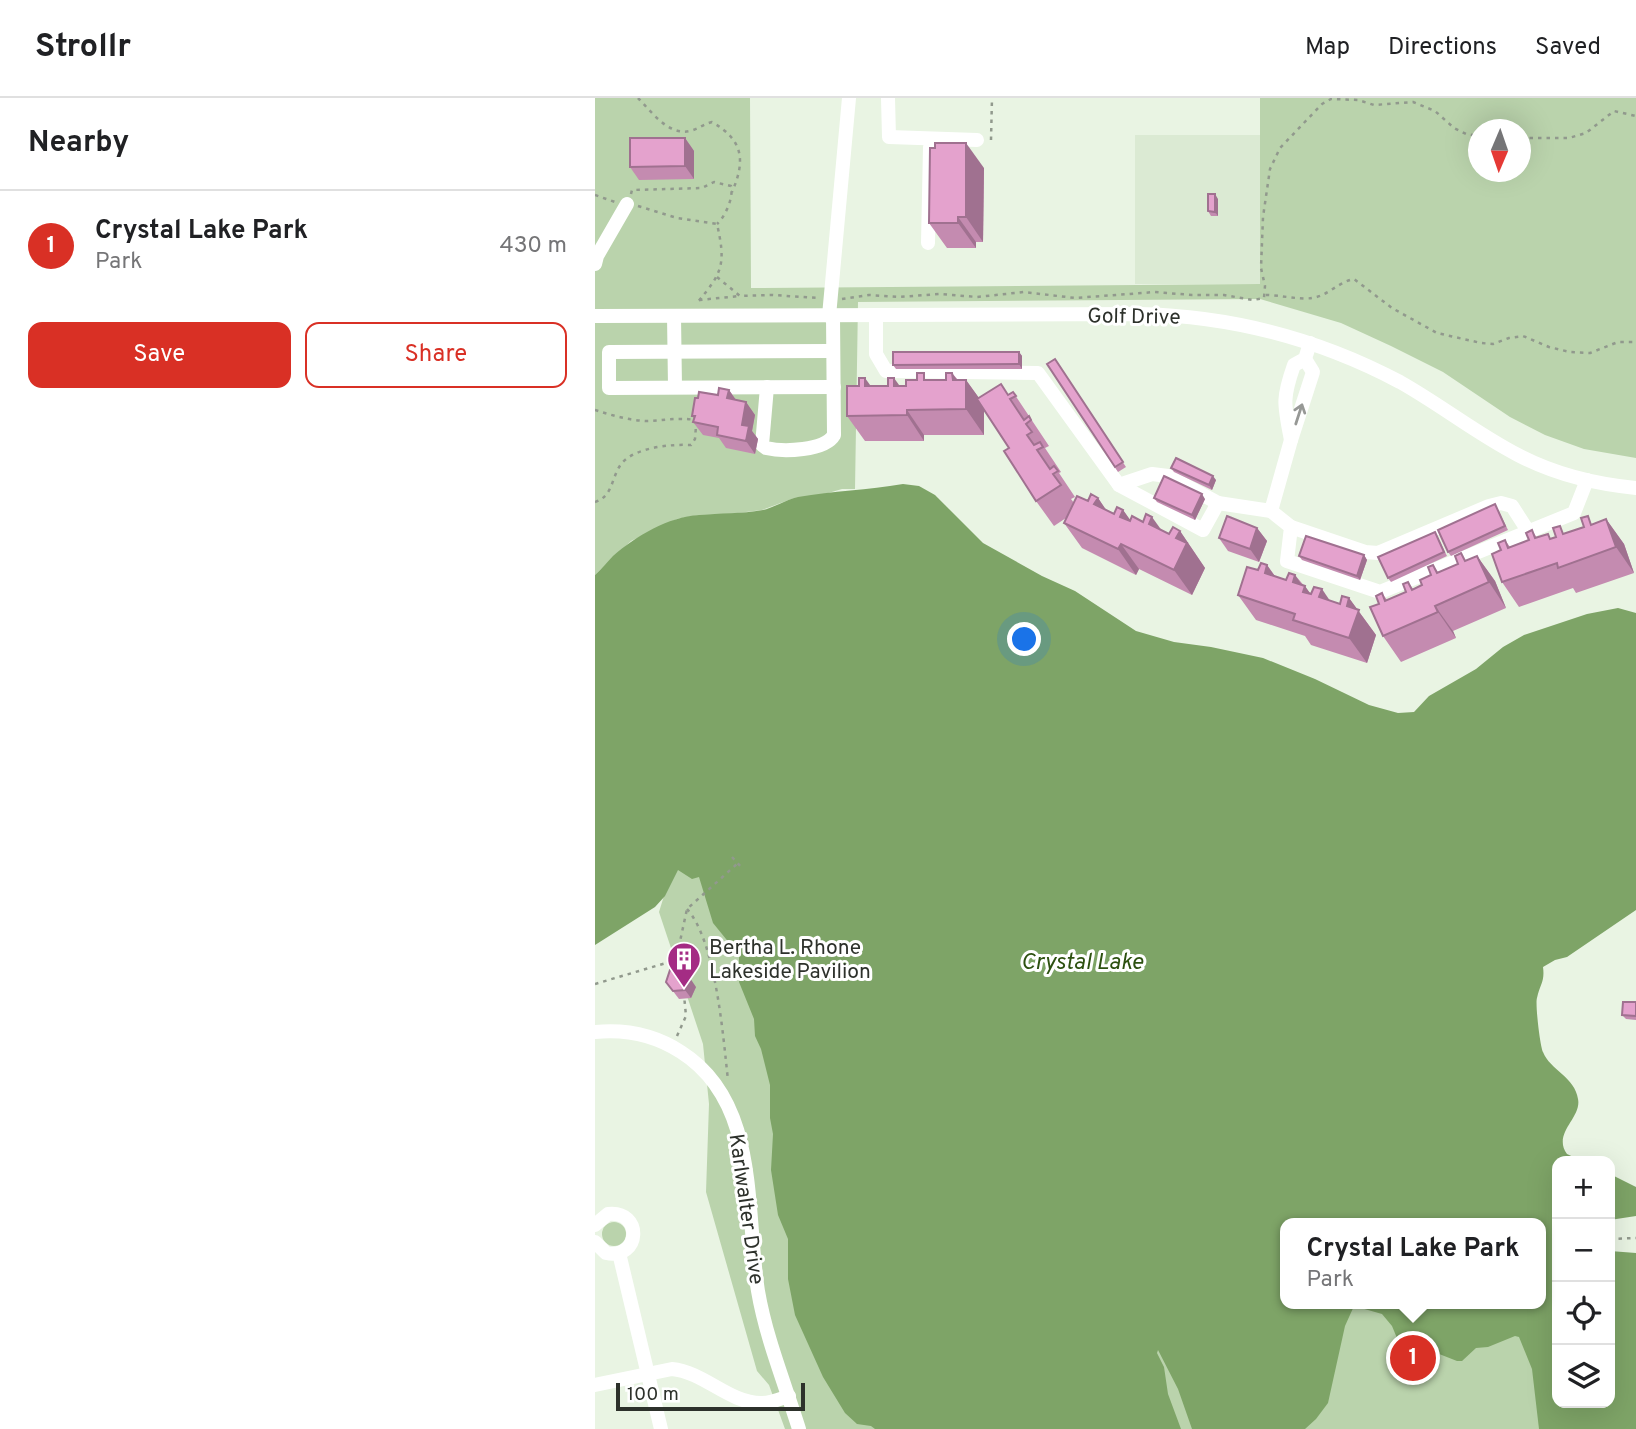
<!DOCTYPE html>
<html lang="en">
<head>
<meta charset="utf-8">
<style>
	body { margin:0; font-family:Overpass,sans-serif; background:#f2f2f2; color:#202124 }
	.controls { position:absolute; right:21px; bottom:21px; display:grid; overflow:hidden; border-radius:14px; box-shadow:0 7px 28px #0002 }
	.controls button { width:63px; height:63px; display:grid; place-items:center; padding:0; border:0; border-bottom:2px solid #e0e0e0; background:#fff; color:#202124; font:35px sans-serif }
	.compass { position:absolute; left:873px; top:21px; width:63px; height:63px; border-radius:50%; background:#fff; box-shadow:0 7px 28px #0002; rotate:182deg }
	.scale { position:absolute; left:21px; bottom:18px; width:189px; box-sizing:border-box; padding-left:7px; border:4px solid #2d312b; border-top:0; font-size:19px; line-height:24px; white-space:nowrap; color:#2d312b; -webkit-text-stroke:5px #fff; paint-order:stroke }
	.you { position:absolute; left:430px; top:542px; width:24px; height:24px; margin:-18px; border:5px solid #fff; border-radius:50%; background:#1a73e8; box-shadow:0 0 0 10px #1a73e833 }
	.badge { display:grid; place-items:center; width:46px; height:46px; border-radius:50%; background:#d93025; color:#fff; font-size:23px; font-weight:700 }
	.pin { position:absolute; translate:-50% -50%; border:4px solid #fff; box-shadow:0 2px 7px #0006 }
	.popup { position:absolute; left:685px; top:1120px; width:266px; height:91px; box-sizing:border-box; display:grid; place-content:center; border-radius:14px; background:#fff; filter:drop-shadow(0 2px 5px #0005); font-size:23px; white-space:nowrap; color:#757577 }
	.popup b { font-size:26px; color:#202124 }
	.popup::after { content:''; position:absolute; left:50%; top:100%; margin-left:-14px; border:14px solid transparent; border-top-color:#fff }
	.list { margin:0; padding:0; list-style:none }
	h2 { display:flex; justify-content:space-between; align-items:center; height:91px; margin:0; padding:0 28px; font-size:30px }
	h2 small { font-size:23px; font-weight:400; color:#757577 }
	.list li { display:grid; grid-template-columns:46px 1fr auto; gap:21px; align-items:center; box-sizing:border-box; height:112px; padding:0 28px; border-top:2px solid #e0e0e0 }
	.list b { display:block; font-size:26px; white-space:nowrap }
	.list p { margin:0; font-size:23px; white-space:nowrap; color:#757577 }
	.list em { font-size:23px; font-style:normal; color:#757577 }
	.actions { display:flex; gap:14px; padding:21px 28px }
	.actions a { flex:1; padding:16px 0; border:2px solid #d93025; border-radius:14px; text-align:center; font-size:24px; color:#d93025 }
	.actions .main { background:#d93025; color:#fff }
	.icon { flex:none; width:38px; height:38px; fill:none; stroke:currentColor; stroke-width:2; stroke-linecap:round; stroke-linejoin:round }
	.map { position:relative; flex:none; width:1041px; height:1331px; overflow:hidden }
	header { display:flex; align-items:center; gap:42px; box-sizing:border-box; height:98px; padding:0 35px; background:#fff; border-bottom:2px solid #e0e0e0 }
	header strong { font-size:33px }
	nav { display:flex; gap:38px; margin-inline-start:auto; font-size:24px }
	main { display:flex }
	aside { flex:1; background:#fff }
	.map>svg:first-child { display:block }
</style>
</head>
<body>
<header>
<strong>Strollr</strong>
<nav><a>Map</a><a>Directions</a><a>Saved</a></nav>
</header>
<main>
<aside>
<h2>Nearby<small></small></h2>
<ul class="list">
<li><span class="badge">1</span><div><b>Crystal Lake Park</b><p>Park</p></div><em>430 m</em></li>
</ul>
<div class="actions"><a class="main">Save</a><a>Share</a></div>
</aside>
<div class="map">
<svg width="1041" height="1331" viewBox="0 0 1041 1331">
	<rect width="100%" height="100%" fill="#e9f4e3"/>
	<rect fill="#dbead3" x="540" y="37" width="125" height="149"/>
	<g fill="#bad3ac" fill-rule="evenodd">
		<path d="M0,0H155L156,190L665,186V0H1041V360L989,351L950,337L915,319L848,274L796,248L746,225L665,201L263,204L260,391H247L223,398L199,400L167,412L135,416L103,417L82,421L36,443L0,477ZM884,32H926V74H884Z"/>
		<path d="M81,759L109,771L154,869L292,1331H190L174,1287L162,1273L111,1094L114,1006L108,946L64,814Z"/>
		<circle cx="19" cy="1136" r="12"/>
		<path d="M711,1206H809L962,1236V1305H1015L1041,1331H573L549,1238Z"/>
	</g>
	<g fill="#7ea467" fill-rule="evenodd">
		<path d="M308,386L324,388L340,397L388,445L447,478L480,493L541,533L579,544L616,549L668,560L720,581L774,607L803,615L819,614L834,598L881,571L908,549L929,537L992,516L1023,510L1041,515V812L972,859L960,862L948,869C950,884 945,886 942,900C940,905 945,948 948,954C955,972 980,979 983,1001C987,1020 957,1035 972,1056L987,1063H962V1132L959,1135L962,1146V1305H1015V1153L1041,1155V1331H944L937,1271L924,1239L920,1238L893,1249L881,1250L867,1263H862L834,1252L809,1249L804,1245L797,1228L787,1216L759,1208L750,1228L733,1305L721,1321L710,1331H597L583,1291L563,1252L562,1255L569,1269L573,1296L586,1331H280L276,1328L262,1326L250,1315L228,1279L200,1217L193,1181V1141L183,1117L176,1072L178,1036L175,1020V987L166,951L160,938L159,921L144,884V857L118,825L104,779L97,781L83,772L70,798L60,809L0,847V477C7,471 12,464 18,458C41,438 73,419 104,417C125,415 146,416 168,412C178,410 190,402 203,399C238,393 273,392 308,386ZM690,1125H946V1206H690Z"/>
		<path d="M1015,1076L1041,1089V1118L1015,1122Z"/>
	</g>
	<g fill="none" stroke-linecap="round" stroke-linejoin="round">
		<g stroke="#91998d" stroke-width="2.5" stroke-dasharray="3.5 5" stroke-linecap="butt">
			<path d="M43,0C56,13 73,38 95,33C103,31 109,26 117,24C148,42 151,62 137,94"/>
			<path d="M926,40H974L991,35L1019,13L1041,18"/>
			<path d="M396,42L397,0"/>
			<path d="M36,96L37,92L107,90L119,84L136,88C139,99 130,119 122,126"/>
			<path d="M0,97L20,104"/>
			<path d="M43,108L82,120L122,126C131,166 128,174 102,205"/>
			<path d="M122,179L145,198L178,197L223,200"/>
			<path d="M671,197C684,197 705,202 717,200C733,198 743,184 759,181L797,210L842,235L886,245L898,246L914,240L928,238L954,249L975,254L995,255L1023,244H1041"/>
			<path d="M247,201L274,197L304,199L345,196L382,199L429,194L480,200L560,194L597,197H629L658,202L669,200L670,188L666,170L668,119L675,71L685,50L727,6L736,1L763,2L779,7L818,4L840,13L859,30L871,36L884,38"/>
			<path d="M104,202L145,198"/>
			<path d="M0,312C16,317 33,322 50,323C67,323 82,319 100,322"/>
			<path d="M0,404C19,398 16,378 27,365C41,349 77,346 96,347L100,341L101,328"/>
			<path d="M137,759L147,770"/>
			<path d="M92,811C121,843 128,938 133,982"/>
			<path d="M84,874L81,862L92,811L143,765"/>
			<path d="M0,886L81,862"/>
			<path d="M82,938L91,918L89,897"/>
			<path d="M959,1135L962,1137"/>
			<path d="M1015,1141L1041,1140"/>
		</g>
		<g stroke="#fff" stroke-width="14">
			<path d="M293,0L294,39L382,42"/>
			<path d="M333,145L335,49"/>
			<path d="M0,166L2,158L32,106"/>
			<path d="M281,217V256L291,273L443,275L524,387L608,432L623,405L676,413L696,429L692,463L785,494L979,415L992,382"/>
			<path d="M0,218L544,216C635,218 724,241 805,284C846,307 882,336 923,357C959,376 1000,386 1041,390"/>
			<path d="M79,218L80,289"/>
			<path d="M234,218L254,0"/>
			<path d="M237,253L14,254V290L239,289"/>
			<path d="M710,261L718,274L696,342C689,306 687,301 699,267L710,261L715,245"/>
			<path d="M172,289L167,347L171,350C188,354 230,353 239,337L238,218"/>
			<path d="M524,387L557,376L573,378L623,405"/>
			<path d="M676,413L696,342"/>
			<path d="M696,429L770,454L783,455L894,408L906,405L917,408L933,433"/>
			<path d="M0,934C31,931 60,937 86,954C165,1004 150,1112 163,1193C171,1240 190,1286 204,1331"/>
			<path d="M0,1127L13,1116C48,1112 46,1162 11,1155L0,1144"/>
			<path d="M24,1155L66,1331"/>
			<path d="M0,1287L77,1271C109,1274 134,1305 166,1305C176,1305 185,1301 194,1298"/>
		</g>
	</g>
	<g fill="#c48bb0">
		<path d="M90,40L99,53V81L44,82L35,69Z"/>
		<path d="M389,70L388,144H381V150H352L334,125Z"/>
		<path d="M623,101V118H616L613,113Z"/>
		<path d="M424,254L427,258V271H301L298,267Z"/>
		<path d="M460,261L531,369L523,374L452,266Z"/>
		<path d="M357,275L363,282H371L384,300L414,297L418,294L454,348L450,350L466,374L464,375L480,399L476,401L479,405L493,403L503,400L511,412L519,416L528,412L535,422L574,436L585,433L610,470L597,497L544,471L541,477L487,450L469,425L471,420L459,428L441,403L414,350L389,311V337H329V343H270L252,318L276,288H311L334,282H351Z"/>
		<path d="M134,292L141,302L151,304L160,317L157,333L163,341L160,356L131,350L124,340L108,337L98,324L99,321L97,318L103,300L123,297Z"/>
		<path d="M576,370L621,382L617,392L579,374Z"/>
		<path d="M559,400L610,401L600,422L562,404Z"/>
		<path d="M900,406L913,432L856,458L853,454Z"/>
		<path d="M1011,421L1029,446L1039,475L981,495L978,490L924,509L907,484L906,452L910,442L915,449L934,442L937,432L942,440L956,441Z"/>
		<path d="M662,430L672,443L664,464L633,453L624,440Z"/>
		<path d="M840,434L852,458L796,484L793,480Z"/>
		<path d="M769,457L772,462L765,482L707,462L704,458Z"/>
		<path d="M882,458L900,483L911,510L858,533L861,540L806,564L788,538L784,506L787,495L792,502L811,494L813,484L818,491L827,487L836,477L838,467L843,474Z"/>
		<path d="M672,467L680,478L691,482L700,477L716,496L745,506L754,500L781,537L772,565L716,547L710,538L661,522L643,497L663,472Z"/>
		<path d="M71,884L101,889L96,900L84,901Z"/>
		<path d="M1041,904V922L1031,921L1027,917Z"/>
	</g>
	<g fill="#a07190">
		<path d="M90,40L99,53V81L90,68Z"/>
		<path d="M371,45L389,70L388,144L371,119Z"/>
		<path d="M620,96L623,101V118L620,114Z"/>
		<path d="M363,119L381,144V150L363,125Z"/>
		<path d="M424,254L427,258V271L424,266Z"/>
		<path d="M357,275L371,294V282L389,307V337L371,311L358,282Z"/>
		<path d="M270,280L288,305L270,288Z"/>
		<path d="M299,280L317,305V313L299,288Z"/>
		<path d="M134,292L143,305L132,300Z"/>
		<path d="M151,304L160,317L157,333L163,341L160,356L151,343L147,327Z"/>
		<path d="M312,312L329,337V343L312,317Z"/>
		<path d="M618,378L621,382L617,392L614,387Z"/>
		<path d="M607,396L610,401L600,422L597,417Z"/>
		<path d="M503,400L520,425L499,406Z"/>
		<path d="M528,412L546,437L525,419Z"/>
		<path d="M557,419L575,444L554,426Z"/>
		<path d="M1011,421L1029,446L1039,475L1021,449Z"/>
		<path d="M662,430L672,443L664,464L655,451Z"/>
		<path d="M585,433L610,470L597,497L579,472L581,440Z"/>
		<path d="M526,446L544,471L541,477L523,451Z"/>
		<path d="M769,457L772,462L765,482L762,478Z"/>
		<path d="M882,458L900,483L911,510L894,484Z"/>
		<path d="M672,467L690,493L670,475Z"/>
		<path d="M700,477L709,490L710,488L727,513L698,484Z"/>
		<path d="M727,491L744,516L724,499Z"/>
		<path d="M754,500L781,537L772,565L754,540L752,508Z"/>
		<path d="M840,508L858,533L861,540L843,514Z"/>
		<path d="M95,880L101,889L96,900L90,892Z"/>
	</g>
	<g fill="#e4a2cd" stroke="#a07190" stroke-width="2">
		<path d="M35,40H90V68L35,69Z"/>
		<path d="M340,45H371V119H363V125H334L335,50H340Z"/>
		<path d="M613,96H620V114L613,113Z"/>
		<path d="M298,254H424V266L298,267Z"/>
		<path d="M460,261L528,364L520,369L452,266Z"/>
		<path d="M322,275H329V282H351V275H357L358,282H371V311L312,312V317L252,318V288H264V280H270V288H293V280H299V288H311V282H322Z"/>
		<path d="M406,286L413,297L418,294L421,298L415,301L429,322L434,318L436,322L431,326L437,334L432,337L439,347L445,344L448,349L442,352L455,371L459,368L463,373L458,376L466,387L441,403L409,353L414,350L382,301Z"/>
		<path d="M124,290L134,292L132,300L151,304L147,327L154,328L151,343L122,337L123,329L98,324L100,318H97L100,300H103L104,294L123,297Z"/>
		<path d="M581,360L618,378L614,387L576,370Z"/>
		<path d="M569,378L607,396L597,417L559,400Z"/>
		<path d="M496,396L503,400L499,406L519,416L522,409L528,412L525,419L535,423L537,418L548,424L551,416L557,419L554,426L574,436L578,429L585,433L581,440L592,445L579,472L526,446L523,451L469,425L482,398L493,403Z"/>
		<path d="M900,406L910,428L853,454L843,432Z"/>
		<path d="M632,418L662,430L655,451L624,440Z"/>
		<path d="M993,418L996,427L1011,421L1021,449L963,470L962,465L907,484L897,456L906,452L903,445L910,442L913,450L934,442L931,435L937,432L940,440L953,436L955,441L961,439L958,430L965,428L968,436L989,429L986,420Z"/>
		<path d="M840,434L849,454L793,480L783,459Z"/>
		<path d="M711,438L769,457L762,478L704,458Z"/>
		<path d="M866,455L870,463L882,458L894,484L840,508L843,514L788,538L775,509L784,506L781,498L787,495L790,503L811,494L808,486L813,484L817,492L827,487L825,482L836,477L833,469L838,467L842,475L863,466L860,458Z"/>
		<path d="M666,465L672,467L670,475L691,482L694,475L700,477L698,484L710,488L708,494L716,496L719,489L727,491L724,499L745,506L747,498L754,500L752,508L764,512L754,540L698,522L700,516L643,497L652,469L663,472Z"/>
		<path d="M88,870L95,880L90,892L78,893L71,884L75,872Z"/>
		<path d="M1028,904H1041V918L1027,917Z"/>
	</g>
	<defs><path id="oneway-shaft" d="M-6 0H5M1.5-3L5.5 0L1.5 3" fill="none" stroke-width="1.6" stroke-linecap="round" stroke-linejoin="round" transform="scale(1.75)"/></defs>
	<use stroke="#969895" href="#oneway-shaft" transform="translate(704 316) rotate(-72)"/>
	<defs>
		<g id="building-pin" transform="scale(1.75)"><path d="M0 17L-7.5 6A9.5 9.5 0 1 1 7.5 6Z" fill="#a42c84" stroke="#fff"/><path d="M-4-6H4V6H1V3H-1V6H-4ZM-2.5-4.3h1.7v1.8h-1.7ZM.8-4.3h1.7v1.8H.8ZM-2.5-1h1.7V.8h-1.7ZM.8-1h1.7V.8H.8Z" fill="#fff"/></g>
	</defs>
	<g fill-rule="evenodd">
		<use href="#building-pin" x="89" y="861"/>
	</g>
	<g text-anchor="middle" stroke-width="6" stroke-linejoin="round" paint-order="stroke">
		<g font-size="21" fill="#2d312b" stroke="#fff">
			<text transform="translate(539 218) rotate(1)" y="7">Golf Drive</text>
			<text transform="translate(152 1111) rotate(82)" y="7">Karlwalter Drive</text>
		</g>
		<g font-size="21" fill="#2d312b" stroke="#fff" text-anchor="start">
			<text x="114" y="856">Bertha L. Rhone<tspan x="114" dy="24">Lakeside Pavilion</tspan></text>
		</g>
		<g font-size="23" font-style="italic" fill="#2d5110" stroke="#fff">
			<text x="487" y="871">Crystal Lake</text>
		</g>
	</g>
</svg>
<div class="controls">
<button>+</button>
<button>−</button>
<button><svg class="icon" aria-label="locate" viewBox="0 0 24 24"><circle cx="12" cy="12" r="6"/><path d="M12 2v4M12 18v4M2 12h4M18 12h4"/></svg></button>
<button><svg class="icon" aria-label="layers" viewBox="0 0 24 24"><path d="M12 4l9 5-9 5-9-5zM3 14l9 5 9-5"/></svg></button>
</div>
<svg class="compass" viewBox="-18 -18 36 36"><path d="M0-13l5 13h-10z" fill="#e53935"/><path d="M0 13l5-13h-10z" fill="#757577"/></svg>
<div class="scale">100 m</div>
<div class="you"></div>
<div class="pin badge" style="left:818px;top:1260px">1</div>
<div class="popup"><b>Crystal Lake Park</b>Park</div>
</div>
</main>
</body>
</html>
